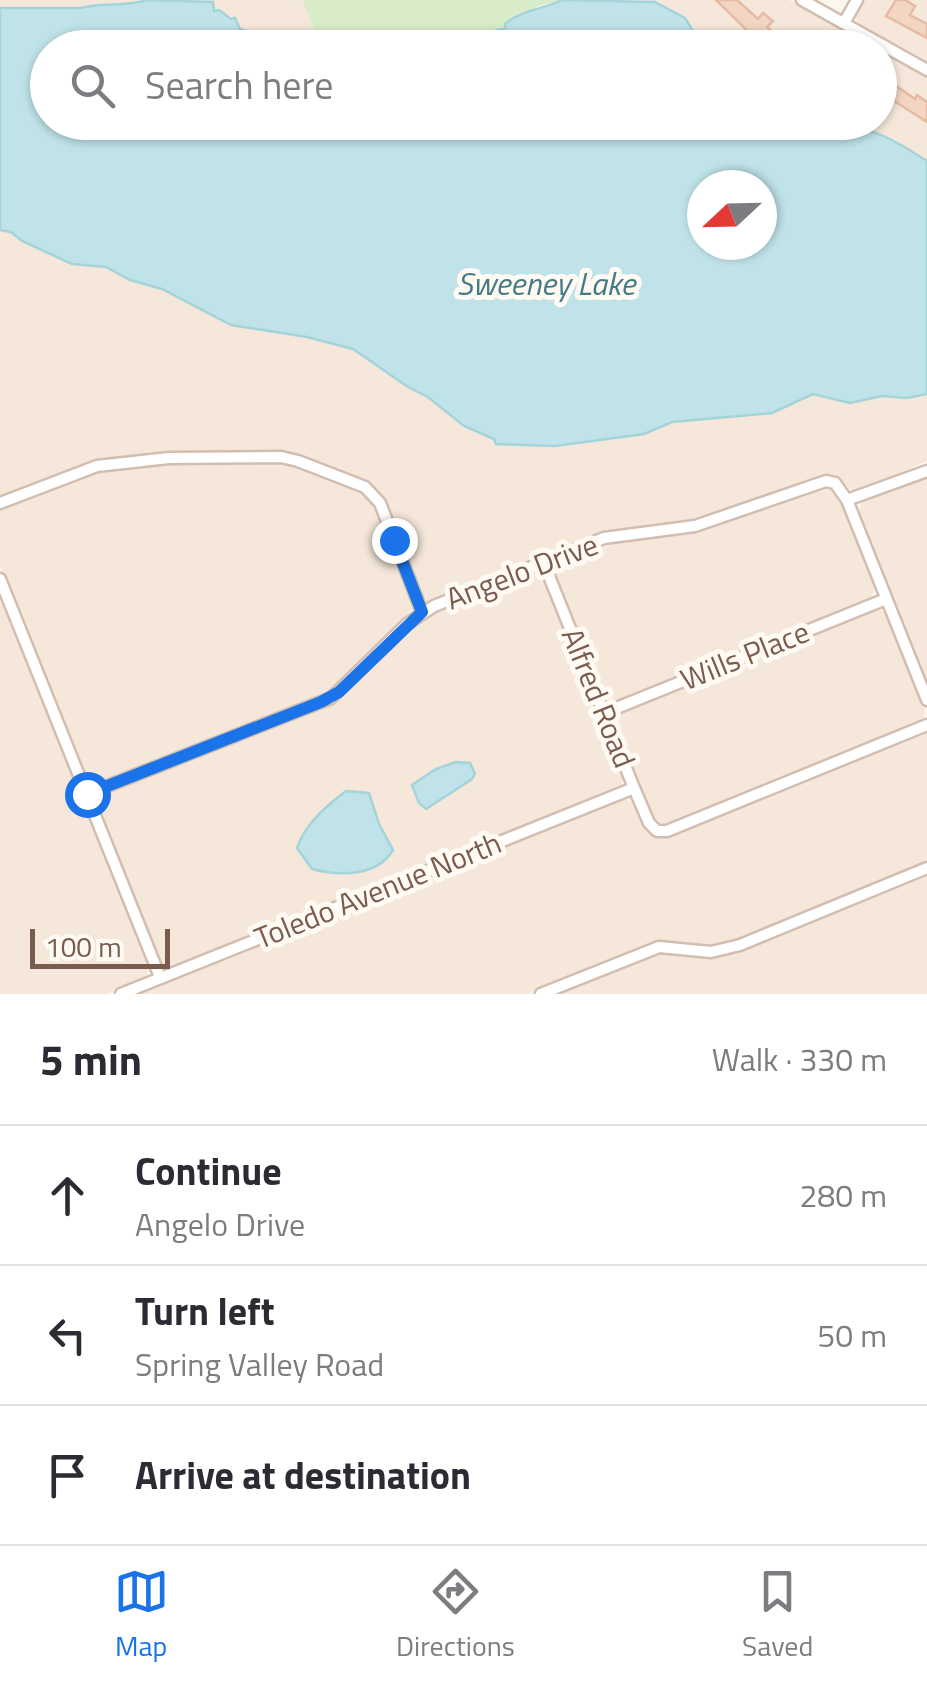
<!DOCTYPE html>
<html lang="en">
<head>
<meta charset="utf-8">
<style>
	body { margin:0; font-family:"Titillium Web",sans-serif; background:#f7f7f7; color:#2b2b33 }
	.compass { position:absolute; left:687px; top:170px; width:90px; height:90px; border-radius:50%; background:#fff; box-shadow:0 2px 8px #0004; rotate:248deg }
	.scale { position:absolute; left:30px; bottom:25px; width:140px; box-sizing:border-box; padding-left:10px; border:5px solid #7a5c4d; border-top:0; font-size:28px; line-height:35px; white-space:nowrap; color:#7a5c4d; -webkit-text-stroke:8px #fffaf3; paint-order:stroke }
	.stop { position:absolute; width:30px; height:30px; margin:-22px; border:8px solid #1a73e8; border-radius:50%; background:#fff }
	.stop.end { background:#1a73e8; border-color:#fff; box-shadow:0 2px 10px #0008 }
	.list { margin:0; padding:0; list-style:none }
	h2 { display:flex; justify-content:space-between; align-items:center; height:130px; margin:0; padding:0 40px; font-size:42px }
	h2 small { font-size:32px; font-weight:400; color:#7c7c81 }
	.list li { display:grid; grid-template-columns:65px 1fr auto; gap:30px; align-items:center; box-sizing:border-box; height:140px; padding:0 40px; border-top:2px solid #e1e1e2 }
	.list b { display:block; font-size:38px; white-space:nowrap }
	.list p { margin:0; font-size:32px; white-space:nowrap; color:#7c7c81 }
	.list em { font-size:32px; font-style:normal; color:#7c7c81 }
	.icon { flex:none; width:55px; height:55px; fill:none; stroke:currentColor; stroke-width:2; stroke-linecap:round; stroke-linejoin:round }
	.map { position:relative; flex:none; width:927px; height:994px; overflow:hidden }
	.search { position:absolute; background:#fff; box-shadow:0 2px 8px #0004; left:30px; right:30px; top:30px; height:110px; display:flex; align-items:center; gap:25px; box-sizing:border-box; padding:0 35px; border-radius:55px; color:#7c7c81; font-size:38px }
	.sheet { height:550px; background:#fff }
	nav { display:flex; justify-content:space-around; align-items:center; box-sizing:border-box; height:140px; border-top:2px solid #e1e1e2; background:#fff; font-size:28px; color:#7c7c81 }
	nav a { display:grid; justify-items:center; gap:5px }
	nav .on { color:#1a73e8 }
	.map>svg:first-child { display:block }
</style>
</head>
<body>
<div class="map">
<svg width="927" height="994" viewBox="0 0 927 994">
	<rect width="100%" height="100%" fill="#fdf6ec"/>
	<g fill="#f5e8da">
		<path d="M0,0H302L321,47H286L277,37L270,43L263,36L240,29L237,20L214,11L202,1L135,2L101,7L87,5L81,8H0Z"/>
		<path d="M645,0H789L875,47H703L679,13Z"/>
		<path d="M863,0H927V63L859,25L855,16Z"/>
		<path d="M880,50L927,76V161L892,138L861,129H806L784,123L880,122Z"/>
		<path d="M0,230L11,232L22,241L72,264L106,267L145,285L162,288L231,325L307,337L353,349L408,387L428,397L464,426L494,439L496,444L555,446L644,434L672,422L772,413L813,394L850,403L882,396L907,398L927,394V461L858,491L851,490L836,477L825,476L687,523L593,536L427,602L419,595L385,504L378,494L362,480L308,459L285,453H169L116,457L72,469L0,499Z"/>
		<path d="M157,464H291L357,488L377,509L413,609L331,692L94,785L86,779L0,565V509L86,475Z"/>
		<path d="M927,477V683L858,512L863,501Z"/>
		<path d="M830,488L839,496L875,586L871,599L614,704L606,701L554,573L556,565L619,542L691,533Z"/>
		<path d="M536,572L542,575L623,776L621,786L171,968L161,963L98,808V797L332,703L422,618Z"/>
		<path d="M0,595L150,965L145,980L107,994H0Z"/>
		<path d="M875,610H881L888,617L925,711L922,721L665,826L654,820L614,725L617,715Z"/>
		<path d="M927,733V863L733,942L704,946L668,940L655,943L527,994H139L622,799L632,802L650,834L667,838Z"/>
		<path d="M927,876V994H559L661,954L718,958L737,953Z"/>
	</g>
	<path fill="#d8ecc9" d="M302,0H562C553,4 544,3 536,7C521,13 513,27 497,30L483,48L321,47Z"/>
	<g fill="#bfe3e8" stroke="#a5d3da" stroke-width="2.5" fill-rule="evenodd">
		<path d="M147,0L213,2L214,11L219,10L231,19L235,18L240,29L263,36L269,43L277,31L283,36L286,47L48,48V122H784C805,132 825,126 847,127C877,128 903,146 927,161V394L907,398L882,396L850,403L813,394L772,413L672,422L644,434L555,446L496,444L494,439L464,426L428,397L408,387L353,349L307,337L231,325L162,289L130,280L106,267L72,264L22,241L11,232L0,230V8H81C99,2 126,7 147,0ZM762,185V245H702V185Z"/>
		<path d="M562,0L655,2L685,18L703,47H483L497,30L505,29V24C523,9 542,10 562,0Z"/>
		<path d="M456,762L470,763L475,774L472,779L426,809L419,803L412,785L436,769Z"/>
		<path d="M346,791L369,793L379,824L393,850C377,877 339,876 312,869L297,848C305,824 326,806 346,791Z"/>
	</g>
	<g fill="#f3d5c3" stroke="#e6bba3" stroke-width="2.5">
		<path d="M716,0H737L758,19L763,13L773,21L767,27L780,38L771,48H765Z"/>
		<path d="M896,0H905L915,6L910,15L927,24V38L886,16Z"/>
		<path d="M883,77L915,99L917,95L927,102V122L880,92Z"/>
	</g>
	<g fill="none" stroke-linecap="round" stroke-linejoin="round">
		<g stroke="#d1beb0" stroke-width="15">
			<g id="minor">
				<path d="M802,0L927,70"/>
				<path d="M844,23L857,0"/>
				<path d="M847,500L927,471"/>
				<path d="M0,503L97,466L169,458L281,457L298,461L365,487L380,503L422,612"/>
				<path d="M543,561L634,788L649,823L657,831H667L927,725"/>
				<path d="M0,579L160,977"/>
				<path d="M604,713L886,599"/>
				<path d="M87,794L331,698L407,624L434,606L604,538L695,526L826,481L835,483L847,500L927,700"/>
				<path d="M121,994L634,788"/>
				<path d="M541,994L659,947L711,952L740,945L927,868"/>
			</g>
		</g>
		<use href="#minor" stroke="#fff" stroke-width="10"/>
	</g>
	<g fill="none" stroke-linecap="round" stroke-linejoin="round">
		<path stroke="#1a73e8" stroke-width="12" d="M87,794L321,702L339,692L422,612L394,540"/>
	</g>
	<g text-anchor="middle" stroke-width="10" stroke-linejoin="round" paint-order="stroke">
		<g font-size="30" fill="#7a5c4d" stroke="#fffaf3">
			<text transform="translate(522 572) rotate(-21)" y="10">Angelo Drive</text>
			<text transform="translate(745 656) rotate(-22)" y="10">Wills Place</text>
			<text transform="translate(598 698) rotate(68)" y="10">Alfred Road</text>
			<text transform="translate(378 891) rotate(-22)" y="10">Toledo Avenue North</text>
		</g>
		<g font-size="32" font-style="italic" fill="#437c86" stroke="#fffaf3">
			<text x="546" y="295">Sweeney Lake</text>
		</g>
	</g>
</svg>
<svg class="compass" viewBox="-18 -18 36 36"><path d="M0-13l5 13h-10z" fill="#e53935"/><path d="M0 13l5-13h-10z" fill="#7c7c81"/></svg>
<div class="scale">100 m</div>
<div class="stop" style="left:87px;top:794px"></div>
<div class="stop end" style="left:394px;top:540px"></div>
<div class="search"><svg class="icon" aria-label="search" viewBox="0 0 24 24"><circle cx="10" cy="10" r="6"/><path d="M15 15l6 6"/></svg>Search here</div>
</div>
<section class="sheet">
<h2>5 min<small>Walk · 330 m</small></h2>
<ul class="list">
<li><svg class="icon" aria-label="ahead" viewBox="0 0 24 24"><path d="M12 20V5M6 11l6-6 6 6"/></svg><div><b>Continue</b><p>Angelo Drive</p></div><em>280 m</em></li>
<li><svg class="icon" aria-label="left" viewBox="0 0 24 24"><path d="M17 20v-9H6M10 6l-5 5 5 5"/></svg><div><b>Turn left</b><p>Spring Valley Road</p></div><em>50 m</em></li>
<li><svg class="icon" aria-label="arrive" viewBox="0 0 24 24"><path d="M6 21V4h12l-3 4 3 4H6"/></svg><div><b>Arrive at destination</b></div></li>
</ul>
</section>
<nav>
<a class="on"><svg class="icon" aria-label="map" viewBox="0 0 24 24"><path d="M3 6l6-2 6 2 6-2v14l-6 2-6-2-6 2zM9 4v14M15 6v14"/></svg>Map</a>
<a><svg class="icon" aria-label="directions" viewBox="0 0 24 24"><path d="M12 3l9 9-9 9-9-9zM9 14v-3h6M13 9l2 2-2 2"/></svg>Directions</a>
<a><svg class="icon" aria-label="saved" viewBox="0 0 24 24"><path d="M7 4h10v16l-5-4-5 4z"/></svg>Saved</a>
</nav>
</body>
</html>
